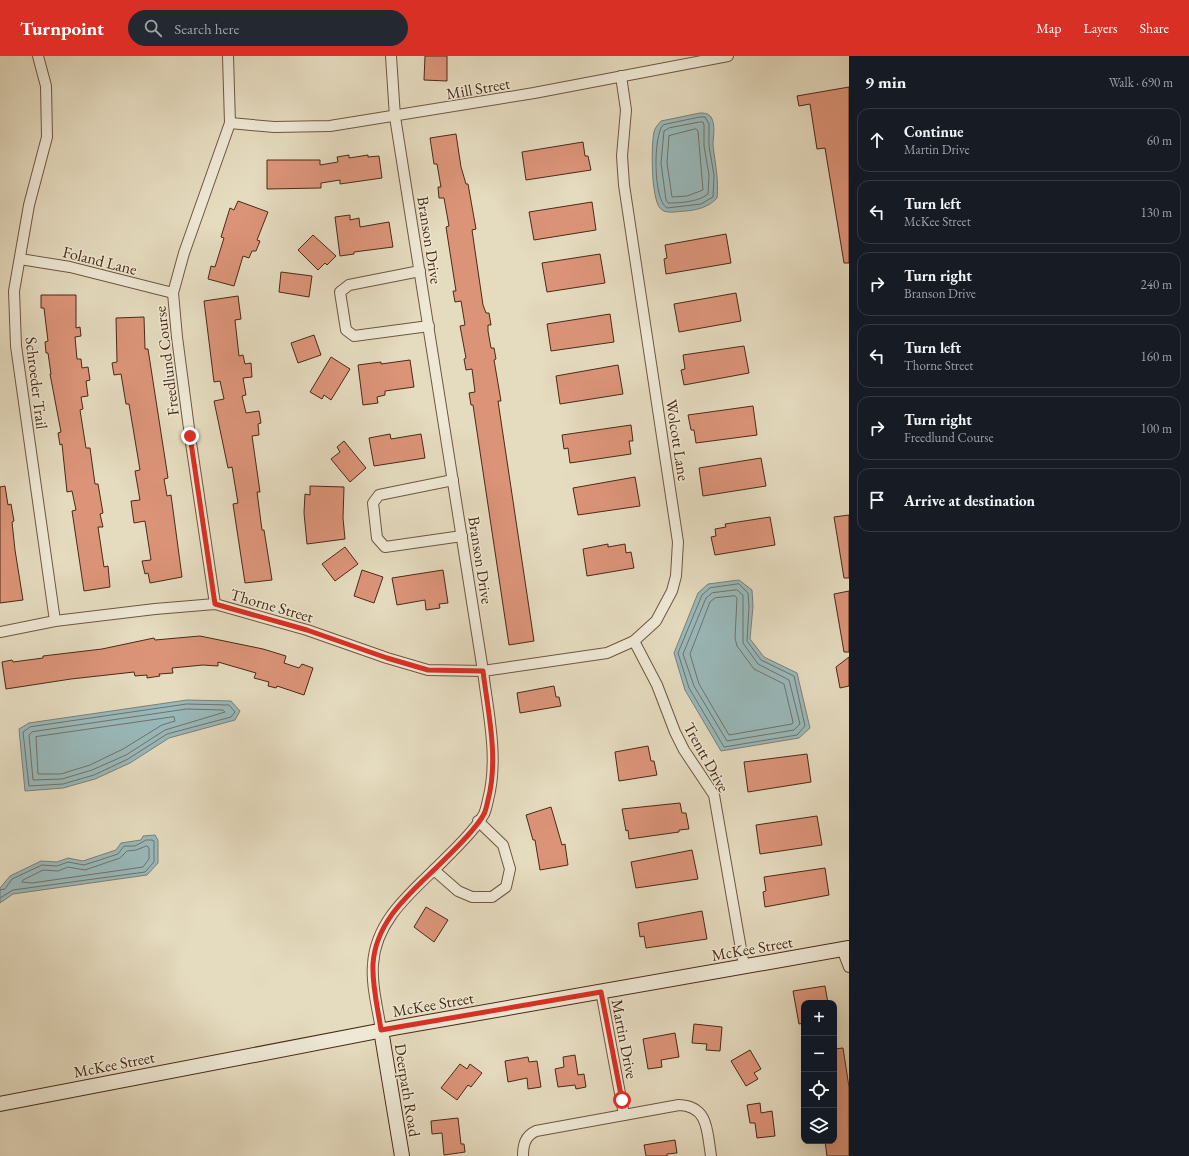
<!DOCTYPE html>
<html lang="en">
<head>
<meta charset="utf-8">
<style>
	body { margin:0; font-family:"EB Garamond",serif; background:#242831; color:#f1f3f6 }
	.controls { position:absolute; right:12px; bottom:12px; display:grid; overflow:hidden; border-radius:8px; box-shadow:0 4px 16px #0002 }
	.controls button { width:36px; height:36px; display:grid; place-items:center; padding:0; border:0; border-bottom:1px solid #363941; background:#171b24; color:#f1f3f6; font:20px sans-serif }
	.stop { position:absolute; width:12px; height:12px; margin:-9px; border:3px solid #d93025; border-radius:50%; background:#fff }
	.stop.end { background:#d93025; border-color:#fff; box-shadow:0 1px 4px #0008 }
	.list { margin:0; padding:0; list-style:none }
	h2 { display:flex; justify-content:space-between; align-items:center; height:52px; margin:0; padding:0 16px; font-size:17px }
	h2 small { font-size:13px; font-weight:400; color:#9ea1a6 }
	.list li { display:grid; grid-template-columns:26px 1fr auto; gap:12px; align-items:center; box-sizing:border-box; height:64px; margin:0 8px 8px; padding:0 8px; border:1px solid #363941; border-radius:12px }
	.list b { display:block; font-size:15px; white-space:nowrap }
	.list p { margin:0; font-size:13px; white-space:nowrap; color:#9ea1a6 }
	.list em { font-size:13px; font-style:normal; color:#9ea1a6 }
	.icon { flex:none; width:22px; height:22px; fill:none; stroke:currentColor; stroke-width:2; stroke-linecap:round; stroke-linejoin:round }
	.map { position:relative; flex:none; width:849px; height:1100px; overflow:hidden }
	header { display:flex; align-items:center; gap:24px; box-sizing:border-box; height:56px; padding:0 20px; background:#d93025; color:#fff }
	header strong { font-size:19px }
	nav { display:flex; gap:22px; margin-inline-start:auto; font-size:14px }
	.search { width:280px; height:36px; background:#242831; display:flex; align-items:center; gap:10px; box-sizing:border-box; padding:0 14px; border-radius:22px; color:#9ea1a6; font-size:15px }
	main { display:flex }
	aside { flex:1; background:#171b24 }
	.map>svg:first-child { display:block }
</style>
</head>
<body>
<header>
<strong>Turnpoint</strong>
<div class="search"><svg class="icon" aria-label="search" viewBox="0 0 24 24"><circle cx="10" cy="10" r="6"/><path d="M15 15l6 6"/></svg>Search here</div>
<nav><a>Map</a><a>Layers</a><a>Share</a></nav>
</header>
<main>
<div class="map">
<svg width="849" height="1100" viewBox="0 0 849 1100">
	<rect width="100%" height="100%" fill="#e5dbbf"/>
	<filter id="stains"><feTurbulence type="fractalNoise" baseFrequency=".005" numOctaves="4"/><feColorMatrix values="0 0 0 0 .2 0 0 0 0 .09 0 0 0 0 .02 0 0 0 .5 -.17"/></filter>
	<radialGradient id="worn" r=".72"><stop offset=".6" stop-color="#630" stop-opacity="0"/><stop offset="1" stop-color="#630" stop-opacity=".3"/></radialGradient>
	<g fill="#99b9bb" stroke="#798079">
		<path d="M700,57C704,57 708,57 711,61C716,69 713,81 713,89C715,107 719,124 717,142C709,151 697,154 686,155C678,155 665,159 660,152C651,142 651,89 654,76C655,71 658,69 661,65Z"/>
		<path d="M739,524L752,534L753,550L750,583L764,601L797,617L810,672L799,682L721,695L685,634L674,597L698,537L708,528Z"/>
		<path d="M187,644L231,645L240,655L235,664L169,682L130,707L95,723L63,732L25,735L19,673L29,667Z"/>
		<path d="M155,779L158,784V807L147,819L13,838L0,847V832L10,820L41,805L57,806L68,802L83,805L116,794L121,787L141,784L143,780Z"/>
	</g>
	<g fill="none" stroke-linecap="round" stroke-linejoin="round">
		<g stroke="#717268" stroke-width="1">
			<path d="M700,61H705L709,68V90L714,119L713,141L701,148L667,152C653,144 653,79 663,69Z"/>
			<path d="M700,66H703L704,69V90L709,119L708,138C698,146 681,147 668,147L666,144L661,107L664,75L669,72Z"/>
			<path d="M696,73L698,75L703,134L687,140L672,141L667,107L669,80Z"/>
			<path d="M739,528L748,537L749,550L747,585L761,604L794,620L805,670L797,679L724,691L689,632L678,597L702,539L710,532Z"/>
			<path d="M737,534L743,539V587L758,608L789,624L800,668L794,674L727,685L694,630L683,598L706,542L712,537Z"/>
			<path d="M735,540L737,542L735,582L737,590L754,613L784,628L793,666L792,668L729,679L699,628L690,598L710,546L715,542Z"/>
			<path d="M187,648L229,649L235,656L231,661L167,678L128,703L94,719L63,728L29,730L23,676L30,671Z"/>
			<path d="M187,653L223,654L225,656L165,674L126,699L92,714L62,723L33,724L29,679L32,676Z"/>
			<path d="M174,661L175,665L162,669L123,693L90,709L61,718H38L36,681Z"/>
			<path d="M147,790L149,792V803L143,811L32,827L22,826L23,824L43,814L58,815L68,811L85,814L120,802L127,795L136,794Z"/>
			<path d="M0,834L5,833L12,823L42,809L57,810L68,806L84,809L118,798L124,790H135L146,784H152L154,785V806L145,816L13,834L0,842"/>
		</g>
	</g>
	<g fill="#dc9479" stroke="#492a15">
		<path d="M425,0H447V25L424,24Z"/>
		<path d="M849,31V207H844L825,92L817,93L810,48L799,50L797,40Z"/>
		<path d="M456,78L461,111L466,128H468L476,173L472,174L483,249L486,257H489L491,269H488V275L491,292H494L496,303L494,304L501,345H498L534,585L509,589L473,349H471L469,337L475,336L472,313L466,314L464,303L466,302L460,270L465,269L461,245L455,246L453,235H456L446,171L449,170L444,142H439L438,131H441L437,108H434L430,82Z"/>
		<path d="M583,86L585,100H588L591,114L526,124L522,96Z"/>
		<path d="M349,99V102L368,99V101L379,100L382,122L340,128V124L321,127V132L267,133V104H320V109L338,106L337,101Z"/>
		<path d="M238,145L268,156L257,184L260,185L256,195H252L249,202L243,200L234,230L208,223L211,210L215,211L224,182L221,181L230,152L234,154Z"/>
		<path d="M592,146L596,174L534,184L529,156Z"/>
		<path d="M350,159V164L359,162L360,171L389,166L393,191L354,196V198L340,200L335,161Z"/>
		<path d="M726,178L731,207L666,218L664,203L667,202L665,189Z"/>
		<path d="M313,179L336,200L327,209L325,207L318,214L298,194Z"/>
		<path d="M600,198L605,227L547,236L542,207Z"/>
		<path d="M281,216L312,220L309,241L279,236Z"/>
		<path d="M736,237L741,265L679,276L674,248Z"/>
		<path d="M41,239H76V272L80,271L81,280L75,281L77,303H81L82,312L88,311L90,324L86,325L88,340L81,341L83,353L80,354L86,392H90L95,428H98L103,457L100,458L103,471H98L104,511L108,510L110,531L84,535L72,455L76,454L72,435L67,436L62,388L60,389L58,377L61,376L50,318H51L48,297H46L45,286L48,285L44,252H41Z"/>
		<path d="M238,240L241,263L235,264L239,300L243,299L245,308L251,307L252,321L243,322L246,339L242,340L246,357L259,355L261,367L258,368L259,379L252,380L260,436H257L262,474H264L272,524L245,527L233,448L238,447L232,411L228,412L214,345L224,343L220,325L214,326L204,245Z"/>
		<path d="M610,258L614,286L551,295L547,268Z"/>
		<path d="M144,261L145,293H148L168,422L164,423L167,440L171,439L182,521L150,527L148,517L145,518L142,505L151,504L145,465L134,467L131,445L140,444L135,415L140,414L129,348H126L121,318L114,319L112,307L117,306L116,262Z"/>
		<path d="M314,279L321,299L298,307L291,287Z"/>
		<path d="M744,290L749,317L684,329L681,314L685,313L683,299Z"/>
		<path d="M331,301L350,313L331,344L324,339L322,343L310,336Z"/>
		<path d="M410,304L414,331L385,335V339L377,341L378,347L363,349L358,309L381,306V308Z"/>
		<path d="M618,309L623,338L560,348L556,320Z"/>
		<path d="M753,350L757,379L696,387L694,374H691L688,359Z"/>
		<path d="M631,369L633,385H629L631,398L570,407L568,392L564,393L562,379Z"/>
		<path d="M390,378L391,383L421,378L425,402L374,410L369,382Z"/>
		<path d="M344,385L366,412L350,426L331,403L340,396L337,391Z"/>
		<path d="M761,402L766,430L703,440L699,412Z"/>
		<path d="M635,421L640,450L578,459L573,432Z"/>
		<path d="M5,430L8,449L11,448L14,465L12,466L15,494L23,544L0,547V431Z"/>
		<path d="M310,430L344,431L343,462L345,483L307,488L304,457L305,438L310,439Z"/>
		<path d="M849,459V522H844L834,461Z"/>
		<path d="M770,461L775,489L715,499L711,481L716,480L715,473L726,471L725,468Z"/>
		<path d="M608,488V491L625,488L626,497L631,496L634,512L587,520L583,493Z"/>
		<path d="M345,491L358,508L335,525L322,508Z"/>
		<path d="M362,514L383,521L374,547L354,540Z"/>
		<path d="M443,514L448,547L439,548L440,552L426,554L425,544L397,549L392,522Z"/>
		<path d="M849,535V596H844L834,538Z"/>
		<path d="M200,580L263,593L286,600L284,607L299,612L302,608L313,612L304,639L277,630L276,632L268,630L269,626L254,622L256,617L218,606V610L203,609L172,612L173,617L159,618L160,620L147,622V619L135,620L134,616L71,623L6,633L2,606L12,604L13,606L43,602V600L102,593L154,582L155,584Z"/>
		<path d="M849,601V630L840,632L836,611Z"/>
		<path d="M554,630L556,641H559L561,650L520,657L517,637Z"/>
		<path d="M648,690L651,705H654L657,719L619,725L615,696Z"/>
		<path d="M807,698L811,726L748,736L744,706Z"/>
		<path d="M680,747L682,757H686L689,773L679,774V776L629,783L628,774L626,775L622,753Z"/>
		<path d="M551,751L562,789L565,788L568,809L540,814L535,784H533L526,759Z"/>
		<path d="M817,760L822,789L760,798L756,769Z"/>
		<path d="M692,794L698,823L636,832L631,806Z"/>
		<path d="M825,812L829,839L765,851L763,836L766,835L764,821Z"/>
		<path d="M426,851L448,864L434,886L414,871Z"/>
		<path d="M702,855L707,883L646,892L644,880L640,881L638,867Z"/>
		<path d="M825,930L828,947H804V967L799,968L793,935Z"/>
		<path d="M694,968L722,971L720,995L706,994L707,988L692,987Z"/>
		<path d="M675,977L679,1001L661,1004L662,1011L648,1013L643,983Z"/>
		<path d="M843,992L849,1031V1100H827L825,1085H834V993Z"/>
		<path d="M750,994L761,1013L754,1017L758,1023L746,1030L731,1005Z"/>
		<path d="M575,999L578,1019L584,1018L586,1031L576,1033L575,1029L558,1031L555,1013L564,1011L563,1001Z"/>
		<path d="M528,1001L529,1006L537,1005L541,1031L528,1033L527,1022L508,1026L505,1005Z"/>
		<path d="M460,1008L467,1013L470,1008L482,1017L471,1031L468,1029L457,1044L441,1032Z"/>
		<path d="M760,1047L761,1057L772,1055L775,1080L757,1082L755,1067H750L747,1049Z"/>
		<path d="M458,1062L461,1088H464L465,1096L444,1099L442,1077L432,1078L431,1065Z"/>
		<path d="M675,1084L677,1097L667,1098V1100H646L644,1089Z"/>
	</g>
	<g fill="none" stroke-linecap="round" stroke-linejoin="round">
		<g stroke="#705640" stroke-width="12">
			<g id="street">
				<path d="M38,0L46,30L47,81L29,149L14,235L16,290L55,565"/>
				<path d="M230,67L274,71L330,70L534,37L728,0"/>
				<path d="M20,203L70,211L173,237"/>
				<path d="M420,215L349,229L340,236L346,274L354,280L429,270"/>
				<path d="M453,424L379,439L373,447L377,482L385,491L462,480"/>
				<path d="M215,548L190,380L177,281L173,237L184,197L230,67L228,0"/>
				<path d="M0,576L55,565L155,553L215,548L307,574L387,602L428,614L483,615L607,597L634,585L656,565L672,535L676,520L678,486L624,129L622,100L626,54L621,20"/>
				<path d="M634,585L657,629L675,676L684,694L714,739L744,910"/>
				<path d="M434,814L458,835L472,841H492L506,831L510,813L503,789L478,765"/>
				<path d="M842,893L849,911"/>
				<path d="M601,935L624,1059"/>
				<path d="M381,974C378,953 371,930 373,908C376,861 416,833 446,802C458,790 476,773 484,758C486,754 487,748 488,744C499,702 488,657 483,615L395,61L391,0"/>
				<path d="M523,1100C523,1089 525,1080 536,1075L679,1049C709,1050 707,1076 711,1100"/>
			</g>
		</g>
		<g stroke="#492a15" stroke-width="16">
			<g id="secondary">
				<path d="M381,974L402,1100"/>
				<path d="M0,1048L394,972L849,892"/>
			</g>
		</g>
		<use href="#street" stroke="#eee8d5" stroke-width="10"/>
		<use href="#secondary" stroke="#eee8d5" stroke-width="14"/>
	</g>
	<g fill="none" stroke-linecap="round" stroke-linejoin="round">
		<path stroke="#d93025" stroke-width="5" d="M190,380L215,548L307,574L387,602L428,614L483,615C488,657 499,702 488,744C487,748 486,754 484,758C476,773 458,790 446,802C416,833 376,861 373,908C372,930 378,953 381,974L601,936L622,1044"/>
	</g>
	<g text-anchor="middle" stroke-width="3" stroke-linejoin="round" paint-order="stroke">
		<g font-size="16" fill="#492a15" stroke="#eee8d5">
			<text transform="translate(478 32) rotate(-10)" y="6">Mill Street</text>
			<text transform="translate(430 184) rotate(81)" y="6">Branson Drive</text>
			<text transform="translate(100 204) rotate(14)" y="6">Foland Lane</text>
			<text transform="translate(166 305) rotate(-97)" y="6">Freedlund Course</text>
			<text transform="translate(37 327) rotate(83)" y="6">Schroeder Trail</text>
			<text transform="translate(678 384) rotate(81)" y="6">Wolcott Lane</text>
			<text transform="translate(481 504) rotate(81)" y="6">Branson Drive</text>
			<text transform="translate(272 549) rotate(16)" y="6">Thorne Street</text>
			<text transform="translate(707 701) rotate(61)" y="6">Trentt Drive</text>
			<text transform="translate(752 892) rotate(-10)" y="6">McKee Street</text>
			<text transform="translate(433 948) rotate(-10)" y="6">McKee Street</text>
			<text transform="translate(625 983) rotate(79)" y="6">Martin Drive</text>
			<text transform="translate(114 1008) rotate(-11)" y="6">McKee Street</text>
			<text transform="translate(408 1034) rotate(81)" y="6">Deerpath Road</text>
		</g>
	</g>
	<rect width="100%" height="100%" filter="url(#stains)"/>
	<rect width="100%" height="100%" fill="url(#worn)"/>
</svg>
<div class="controls">
<button>+</button>
<button>−</button>
<button><svg class="icon" aria-label="locate" viewBox="0 0 24 24"><circle cx="12" cy="12" r="6"/><path d="M12 2v4M12 18v4M2 12h4M18 12h4"/></svg></button>
<button><svg class="icon" aria-label="layers" viewBox="0 0 24 24"><path d="M12 4l9 5-9 5-9-5zM3 14l9 5 9-5"/></svg></button>
</div>
<div class="stop" style="left:622px;top:1044px"></div>
<div class="stop end" style="left:190px;top:380px"></div>
</div>
<aside>
<h2>9 min<small>Walk · 690 m</small></h2>
<ul class="list">
<li><svg class="icon" aria-label="ahead" viewBox="0 0 24 24"><path d="M12 20V5M6 11l6-6 6 6"/></svg><div><b>Continue</b><p>Martin Drive</p></div><em>60 m</em></li>
<li><svg class="icon" aria-label="left" viewBox="0 0 24 24"><path d="M17 20v-9H6M10 6l-5 5 5 5"/></svg><div><b>Turn left</b><p>McKee Street</p></div><em>130 m</em></li>
<li><svg class="icon" aria-label="right" viewBox="0 0 24 24"><path d="M7 20v-9h11M14 6l5 5-5 5"/></svg><div><b>Turn right</b><p>Branson Drive</p></div><em>240 m</em></li>
<li><svg class="icon" aria-label="left" viewBox="0 0 24 24"><path d="M17 20v-9H6M10 6l-5 5 5 5"/></svg><div><b>Turn left</b><p>Thorne Street</p></div><em>160 m</em></li>
<li><svg class="icon" aria-label="right" viewBox="0 0 24 24"><path d="M7 20v-9h11M14 6l5 5-5 5"/></svg><div><b>Turn right</b><p>Freedlund Course</p></div><em>100 m</em></li>
<li><svg class="icon" aria-label="arrive" viewBox="0 0 24 24"><path d="M6 21V4h12l-3 4 3 4H6"/></svg><div><b>Arrive at destination</b></div></li>
</ul>
</aside>
</main>
</body>
</html>
